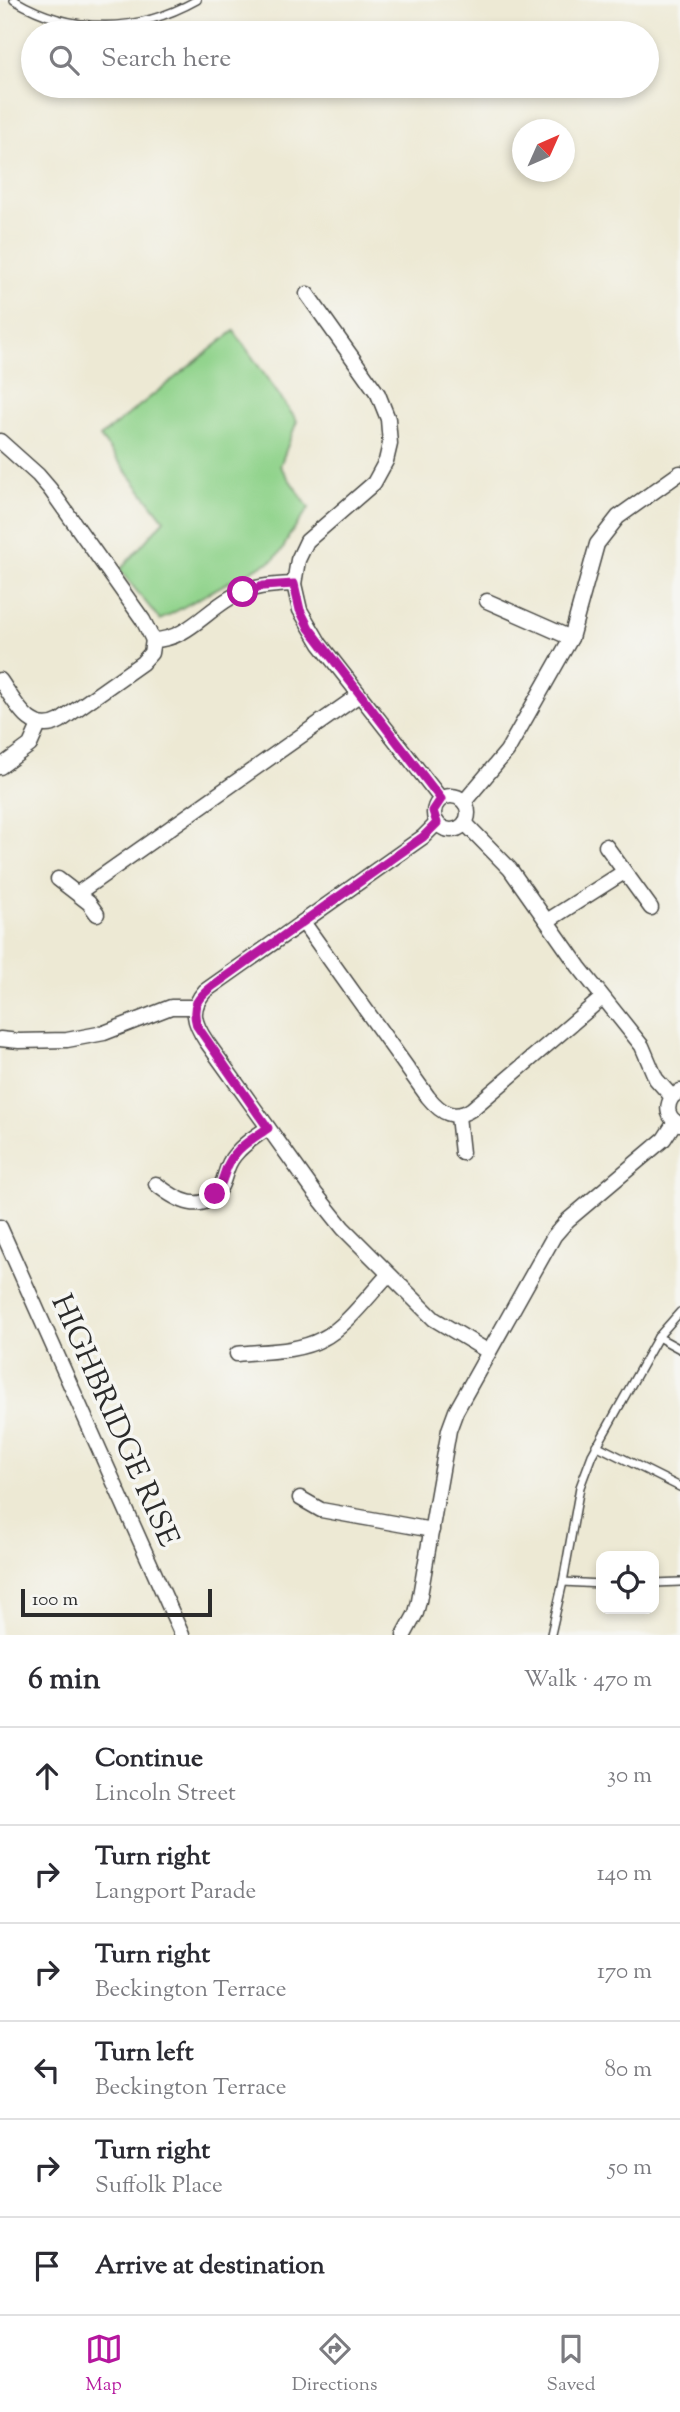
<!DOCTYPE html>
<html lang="en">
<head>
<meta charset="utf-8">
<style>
	body { margin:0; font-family:"Sorts Mill Goudy",serif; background:#f2f2f3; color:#2b2b33 }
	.controls { position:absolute; right:21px; bottom:21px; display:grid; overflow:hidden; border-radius:14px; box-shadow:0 4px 10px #0003 }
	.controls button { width:63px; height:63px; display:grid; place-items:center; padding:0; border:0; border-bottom:2px solid #e1e1e2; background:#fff; color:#2b2b33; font:35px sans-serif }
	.compass { position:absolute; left:512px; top:119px; width:63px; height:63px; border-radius:50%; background:#fff; box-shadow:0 4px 10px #0003; rotate:45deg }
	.scale { position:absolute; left:21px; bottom:18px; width:191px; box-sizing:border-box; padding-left:7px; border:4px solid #2b2b2b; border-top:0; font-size:19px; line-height:24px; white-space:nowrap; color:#2b2b2b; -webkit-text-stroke:5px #f6f6f2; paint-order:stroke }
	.stop { position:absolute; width:21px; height:21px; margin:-16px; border:5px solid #b5179e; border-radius:50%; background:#fff }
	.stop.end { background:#b5179e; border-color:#fff; box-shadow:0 2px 7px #0008 }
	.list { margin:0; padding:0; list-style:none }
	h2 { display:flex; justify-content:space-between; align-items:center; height:91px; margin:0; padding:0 28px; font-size:30px }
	h2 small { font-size:23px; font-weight:400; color:#7c7c81 }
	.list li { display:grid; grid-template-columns:46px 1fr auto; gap:21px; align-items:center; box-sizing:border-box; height:98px; padding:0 28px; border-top:2px solid #e1e1e2 }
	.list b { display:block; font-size:26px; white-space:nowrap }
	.list p { margin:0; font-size:23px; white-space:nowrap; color:#7c7c81 }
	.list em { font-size:23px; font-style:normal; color:#7c7c81 }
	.icon { flex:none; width:38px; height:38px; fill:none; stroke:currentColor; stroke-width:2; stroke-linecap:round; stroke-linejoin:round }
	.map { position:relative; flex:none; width:680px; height:1635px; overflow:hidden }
	.search { position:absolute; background:#fff; box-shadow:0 4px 10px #0003; left:21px; right:21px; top:21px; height:77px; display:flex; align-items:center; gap:18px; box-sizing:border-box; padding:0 24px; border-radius:38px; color:#7c7c81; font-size:26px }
	.sheet { height:679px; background:#fff }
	nav { display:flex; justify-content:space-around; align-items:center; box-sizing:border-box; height:98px; border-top:2px solid #e1e1e2; background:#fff; font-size:19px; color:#7c7c81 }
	nav a { display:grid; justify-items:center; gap:4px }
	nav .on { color:#b5179e }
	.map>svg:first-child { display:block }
</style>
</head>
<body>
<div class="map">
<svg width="680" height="1635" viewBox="0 0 680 1635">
	<rect width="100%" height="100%" fill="#f6f6f2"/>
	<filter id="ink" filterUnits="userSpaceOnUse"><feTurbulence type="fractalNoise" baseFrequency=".0143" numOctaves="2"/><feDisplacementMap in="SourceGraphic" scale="14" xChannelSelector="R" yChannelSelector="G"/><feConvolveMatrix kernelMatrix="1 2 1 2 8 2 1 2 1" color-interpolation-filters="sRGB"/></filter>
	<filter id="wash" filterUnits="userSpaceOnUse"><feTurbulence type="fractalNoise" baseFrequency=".00686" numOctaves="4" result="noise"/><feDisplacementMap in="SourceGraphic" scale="28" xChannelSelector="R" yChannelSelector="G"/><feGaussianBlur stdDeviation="1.57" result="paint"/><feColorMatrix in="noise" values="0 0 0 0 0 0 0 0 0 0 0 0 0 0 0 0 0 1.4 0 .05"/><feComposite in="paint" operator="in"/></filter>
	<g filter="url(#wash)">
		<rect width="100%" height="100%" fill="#ede9d4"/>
		<path fill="#90d38b" stroke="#5e7f5b" stroke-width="2" d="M234,331L297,421L280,466L309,508L289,536L283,549L273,560L225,584L160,620L120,570L164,520L100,437Z"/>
	</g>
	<g filter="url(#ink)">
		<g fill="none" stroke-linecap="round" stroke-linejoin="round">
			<g stroke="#484844" stroke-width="10">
				<g id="lane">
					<path d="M14,0C73,35 138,33 197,0"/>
					<path d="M658,1337L680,1349"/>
					<path d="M596,1445L680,1487"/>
					<path d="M563,1582L601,1584"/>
					<path d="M654,1583L680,1582"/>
					<path d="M551,1634L563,1582L580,1487L592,1455L658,1337L680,1312"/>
				</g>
			</g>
			<g stroke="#484844" stroke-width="17">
				<g id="street">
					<path d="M307,294L378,394L388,419L390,444L386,461L374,483L307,541L298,560L294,584L300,610L320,644L441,799"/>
					<path d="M0,441L38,475L50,489L143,620L153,640"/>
					<path d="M487,601L571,638"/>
					<path d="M153,640C185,640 204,613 230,598C250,586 271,585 294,584"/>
					<path d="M0,680C15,701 30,737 60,721L142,663L151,653L153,640"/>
					<path d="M0,767L30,745L39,725"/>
					<circle cx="451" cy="813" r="17"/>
					<path d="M464,802L507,751L571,638L597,544L618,517L680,473"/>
					<path d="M437,823L423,837L205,991C189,1009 194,1023 206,1041L315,1193L343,1228L434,1319L489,1352"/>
					<path d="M465,823L510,869L579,967L642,1046L656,1079L672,1097"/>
					<path d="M606,846L651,908"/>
					<path d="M58,879L89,903L97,914"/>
					<path d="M78,893L359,695"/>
					<path d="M547,921L624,872"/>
					<path d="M303,922L428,1097C441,1113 454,1121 472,1109L602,998"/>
					<path d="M0,1039L19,1041L67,1040L104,1033L171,1007H195"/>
					<path d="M680,1091L672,1097C665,1108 668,1119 680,1124"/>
					<path d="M458,1116L462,1153"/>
					<path d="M156,1184C176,1200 204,1217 221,1186C226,1176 226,1165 234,1156C243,1144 256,1136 268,1128"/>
					<path d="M0,1227L182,1635"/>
					<path d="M237,1354C264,1351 298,1352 322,1339C345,1328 370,1294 388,1275"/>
					<path d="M300,1498L321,1510L432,1530"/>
					<path d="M404,1635L416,1613L419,1601L449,1430L456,1411L554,1236L568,1220L664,1139L675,1122"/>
				</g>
			</g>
			<use href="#lane" stroke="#fff" stroke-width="7"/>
			<use href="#street" stroke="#fff" stroke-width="14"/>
		</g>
	</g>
	<g fill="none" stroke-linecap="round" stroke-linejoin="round" filter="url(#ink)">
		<path stroke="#b5179e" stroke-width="9" d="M215,1194C223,1184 223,1174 229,1163C237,1147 254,1138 268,1128L197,1026C191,1005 197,998 214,985L423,837L437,823L433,811L441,799L309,628L300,610L294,584L263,586L243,592"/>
	</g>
	<g text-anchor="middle" stroke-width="7" stroke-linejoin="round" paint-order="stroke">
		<g font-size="30" fill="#2b2b2b" stroke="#f6f6f2">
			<text transform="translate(116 1420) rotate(66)" y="10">HIGHBRIDGE RISE</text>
		</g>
	</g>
</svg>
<div class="controls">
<button><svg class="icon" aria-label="locate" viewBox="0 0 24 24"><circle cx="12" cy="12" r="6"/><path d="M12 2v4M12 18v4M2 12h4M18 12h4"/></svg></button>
</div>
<svg class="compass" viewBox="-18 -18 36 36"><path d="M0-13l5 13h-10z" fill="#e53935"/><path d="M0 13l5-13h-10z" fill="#7c7c81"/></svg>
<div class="scale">100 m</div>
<div class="stop" style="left:243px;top:592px"></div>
<div class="stop end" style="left:215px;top:1194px"></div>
<div class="search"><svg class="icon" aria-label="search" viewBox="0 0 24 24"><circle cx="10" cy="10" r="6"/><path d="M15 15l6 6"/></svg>Search here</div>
</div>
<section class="sheet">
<h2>6 min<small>Walk · 470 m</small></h2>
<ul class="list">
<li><svg class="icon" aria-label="ahead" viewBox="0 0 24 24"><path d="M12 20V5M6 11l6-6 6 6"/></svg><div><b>Continue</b><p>Lincoln Street</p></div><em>30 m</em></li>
<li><svg class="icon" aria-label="right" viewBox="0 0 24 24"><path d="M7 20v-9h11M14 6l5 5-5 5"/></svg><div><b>Turn right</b><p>Langport Parade</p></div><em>140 m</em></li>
<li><svg class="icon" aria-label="right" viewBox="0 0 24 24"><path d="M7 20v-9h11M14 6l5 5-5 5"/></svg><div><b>Turn right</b><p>Beckington Terrace</p></div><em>170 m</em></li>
<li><svg class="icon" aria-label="left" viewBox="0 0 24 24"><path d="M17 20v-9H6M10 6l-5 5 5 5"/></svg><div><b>Turn left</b><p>Beckington Terrace</p></div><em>80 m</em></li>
<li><svg class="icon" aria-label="right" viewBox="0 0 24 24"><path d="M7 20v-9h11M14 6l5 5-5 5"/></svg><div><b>Turn right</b><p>Suffolk Place</p></div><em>50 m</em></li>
<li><svg class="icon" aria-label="arrive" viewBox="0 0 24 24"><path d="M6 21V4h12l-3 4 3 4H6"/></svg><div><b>Arrive at destination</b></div></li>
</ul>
</section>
<nav>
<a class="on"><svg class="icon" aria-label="map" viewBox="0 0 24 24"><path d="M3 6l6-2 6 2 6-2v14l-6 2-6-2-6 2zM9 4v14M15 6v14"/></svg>Map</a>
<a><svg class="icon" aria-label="directions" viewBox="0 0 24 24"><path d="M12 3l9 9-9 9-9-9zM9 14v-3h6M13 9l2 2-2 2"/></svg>Directions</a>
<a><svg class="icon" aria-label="saved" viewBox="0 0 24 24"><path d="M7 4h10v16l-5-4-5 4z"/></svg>Saved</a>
</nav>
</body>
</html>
